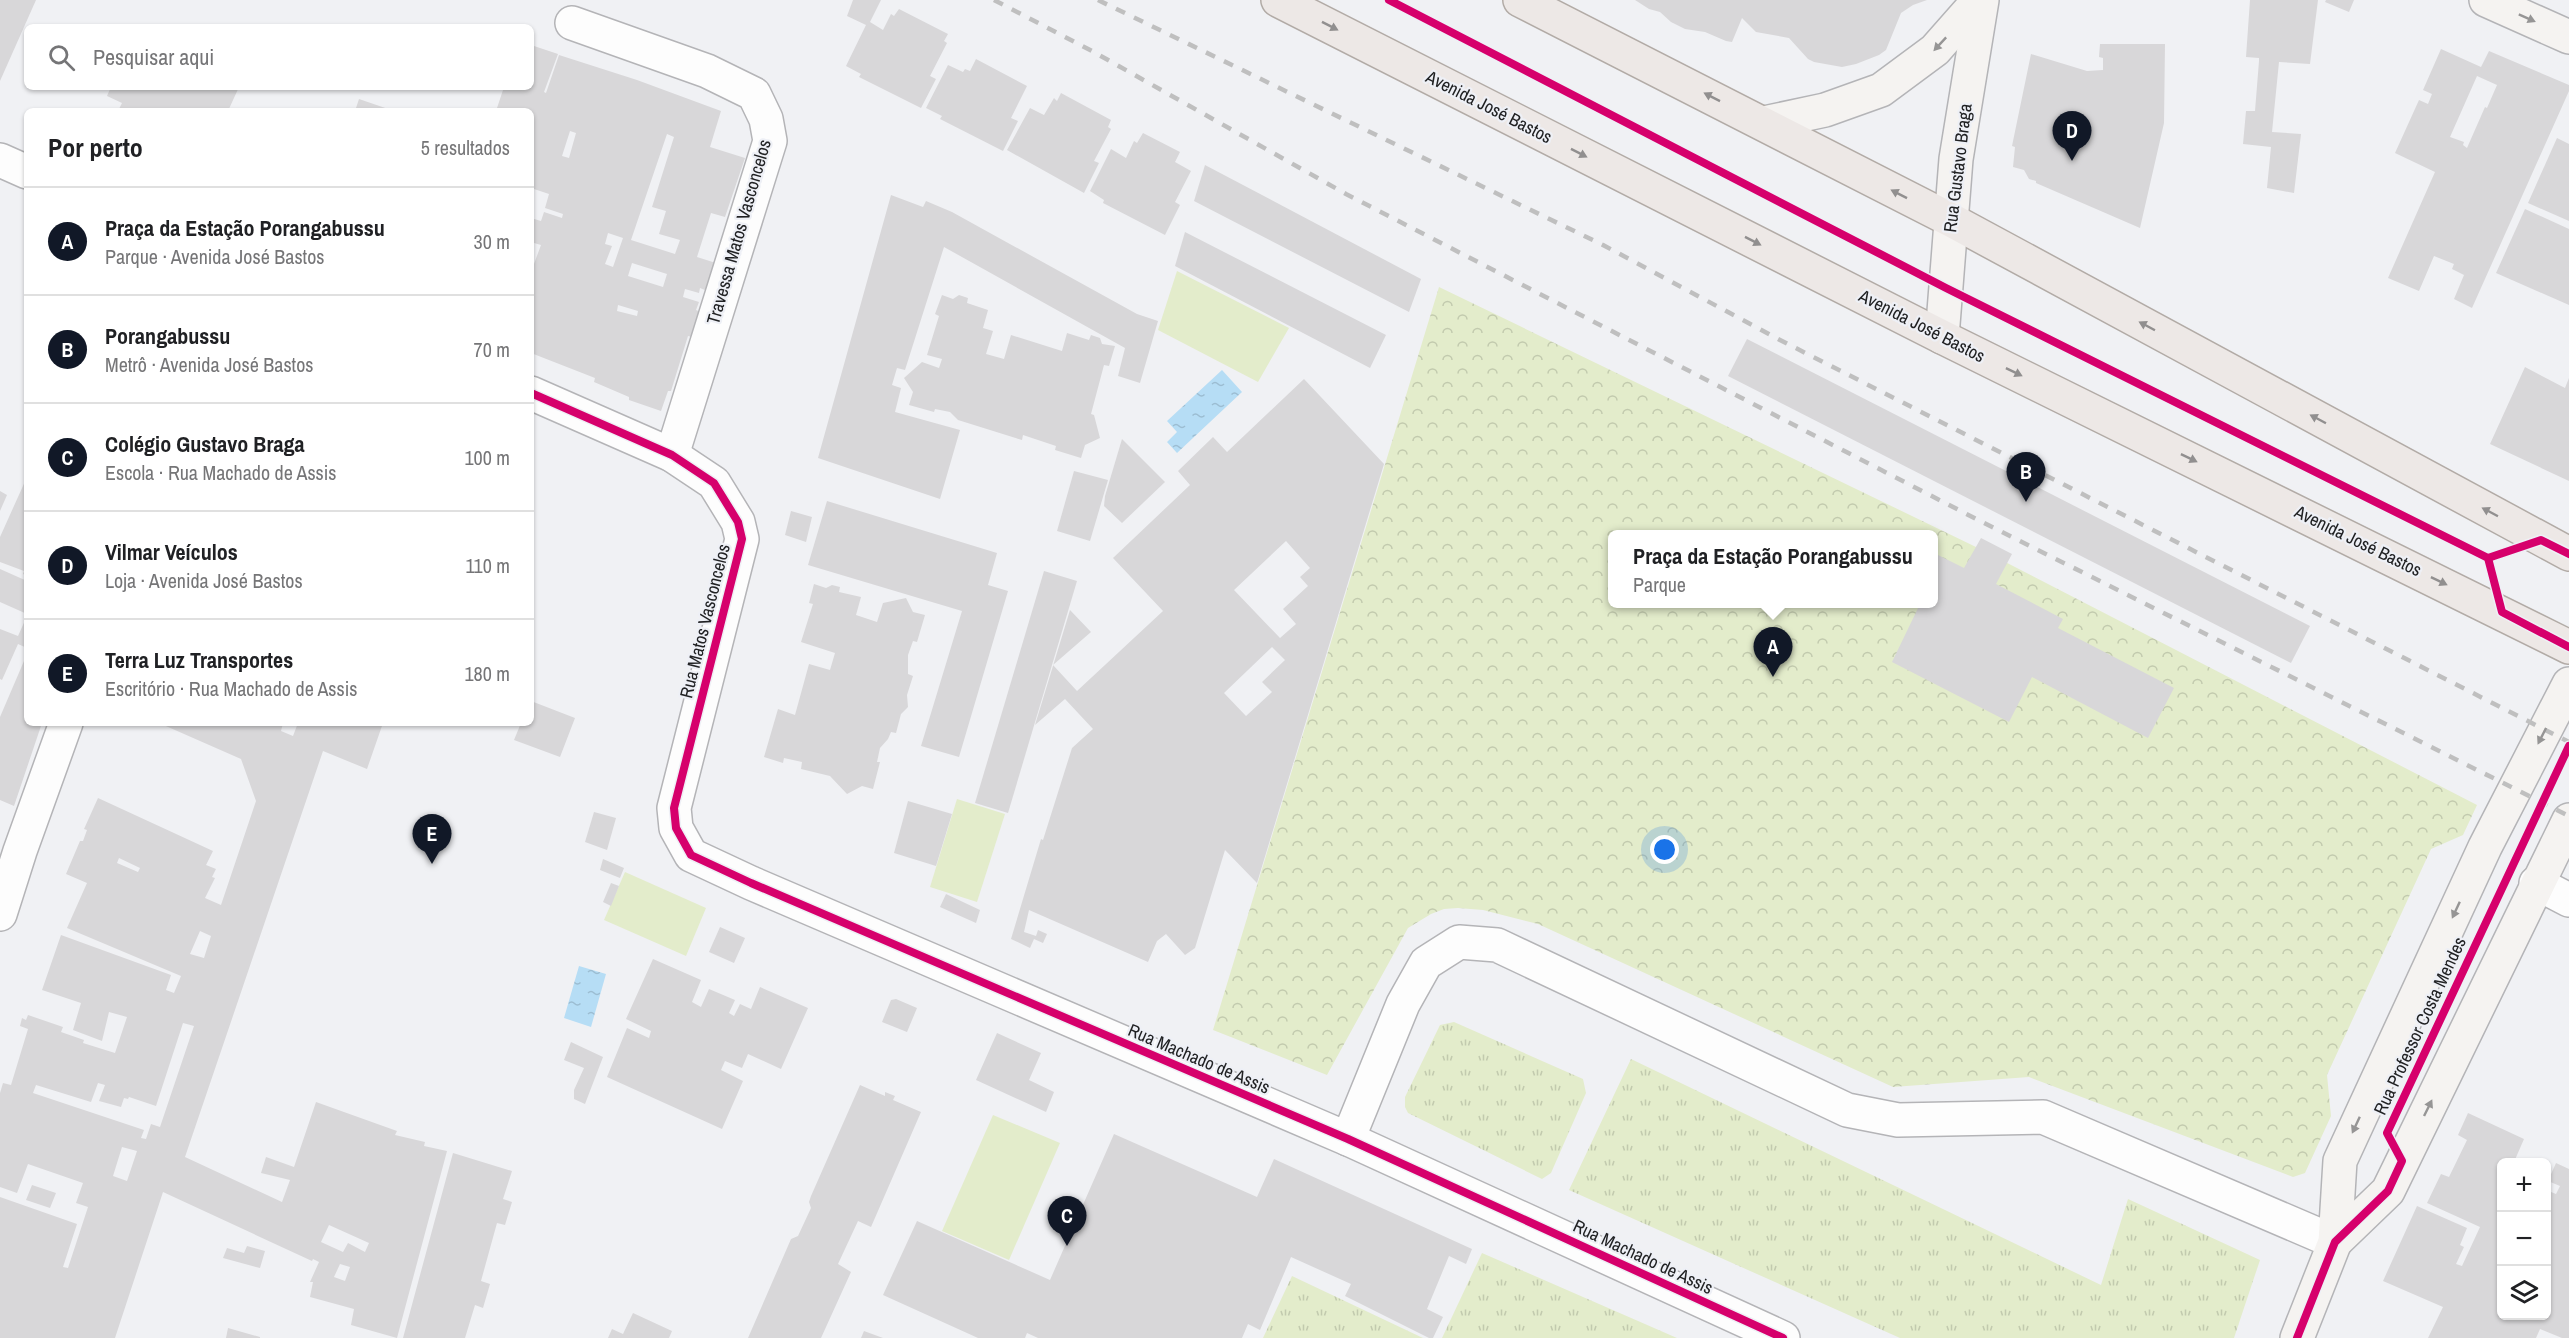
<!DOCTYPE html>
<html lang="pt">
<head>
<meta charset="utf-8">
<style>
	body { margin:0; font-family:"Archivo Narrow",sans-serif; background:#f6f6f6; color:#202124 }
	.controls { position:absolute; right:18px; bottom:18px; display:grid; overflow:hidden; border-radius:9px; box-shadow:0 2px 4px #0004 }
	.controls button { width:54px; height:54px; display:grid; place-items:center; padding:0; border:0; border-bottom:2px solid #e0e0e0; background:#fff; color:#202124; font:30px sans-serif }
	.you { position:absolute; left:1665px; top:850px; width:21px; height:21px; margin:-15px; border:4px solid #fff; border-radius:50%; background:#1a73e8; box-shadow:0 0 0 9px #1a73e833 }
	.badge { display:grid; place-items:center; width:39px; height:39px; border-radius:50%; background:#111827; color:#fff; font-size:20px; font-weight:700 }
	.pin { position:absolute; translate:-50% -50px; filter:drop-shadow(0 2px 3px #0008) }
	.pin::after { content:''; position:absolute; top:32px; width:21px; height:18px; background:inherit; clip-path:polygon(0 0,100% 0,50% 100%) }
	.popup { position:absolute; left:1608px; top:530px; width:330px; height:78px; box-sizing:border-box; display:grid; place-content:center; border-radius:9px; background:#fff; filter:drop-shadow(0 2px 4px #0005); font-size:20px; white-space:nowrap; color:#757577 }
	.popup b { font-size:22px; color:#202124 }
	.popup::after { content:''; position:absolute; left:50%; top:100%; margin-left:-12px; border:12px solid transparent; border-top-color:#fff }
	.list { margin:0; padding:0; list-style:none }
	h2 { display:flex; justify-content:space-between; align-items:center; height:78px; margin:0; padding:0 24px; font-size:26px }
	h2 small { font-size:20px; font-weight:400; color:#757577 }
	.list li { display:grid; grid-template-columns:39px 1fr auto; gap:18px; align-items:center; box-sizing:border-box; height:108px; padding:0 24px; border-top:2px solid #e0e0e0 }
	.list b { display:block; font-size:22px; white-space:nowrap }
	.list p { margin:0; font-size:20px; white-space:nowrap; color:#757577 }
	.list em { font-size:20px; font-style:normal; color:#757577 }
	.icon { flex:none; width:33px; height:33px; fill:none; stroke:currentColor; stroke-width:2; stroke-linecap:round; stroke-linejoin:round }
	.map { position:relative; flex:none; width:2569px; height:1338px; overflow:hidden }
	.search { position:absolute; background:#fff; box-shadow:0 2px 4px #0004; left:24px; top:24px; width:510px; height:66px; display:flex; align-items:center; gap:15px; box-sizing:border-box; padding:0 21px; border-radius:9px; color:#757577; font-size:22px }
	.panel { position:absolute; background:#fff; box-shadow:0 2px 4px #0004; left:24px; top:108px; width:510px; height:618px; border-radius:9px }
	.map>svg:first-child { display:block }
</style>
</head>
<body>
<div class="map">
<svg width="2569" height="1338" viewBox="0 0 2569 1338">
	<defs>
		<pattern id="grass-tufts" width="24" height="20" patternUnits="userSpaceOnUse" patternTransform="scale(1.5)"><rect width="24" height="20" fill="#e3eccb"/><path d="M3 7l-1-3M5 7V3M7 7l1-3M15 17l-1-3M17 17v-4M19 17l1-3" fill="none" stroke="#c2caae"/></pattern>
		<pattern id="forest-crowns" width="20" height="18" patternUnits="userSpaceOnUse" patternTransform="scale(1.5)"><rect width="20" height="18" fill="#e3eccb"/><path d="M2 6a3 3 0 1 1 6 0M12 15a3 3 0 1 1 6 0" fill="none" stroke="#c2caae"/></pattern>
		<pattern id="water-ripples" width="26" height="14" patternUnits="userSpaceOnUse" patternTransform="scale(1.5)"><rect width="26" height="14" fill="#b6ddf5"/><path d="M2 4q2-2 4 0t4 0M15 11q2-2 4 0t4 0" fill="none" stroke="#9cbdd2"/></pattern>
	</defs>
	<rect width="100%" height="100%" fill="#f0f1f4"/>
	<g fill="url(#grass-tufts)">
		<path d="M1454,1022L1583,1079L1586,1093L1551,1173L1542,1179L1408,1113L1405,1107V1097L1440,1025Z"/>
		<path d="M1631,1059L2101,1285L2128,1199L2260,1260L2234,1338H1900L1569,1190Z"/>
		<path d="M1482,1253L1677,1338H1442Z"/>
		<path d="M1292,1276L1423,1338H1263Z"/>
	</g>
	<path fill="url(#forest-crowns)" fill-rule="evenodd" d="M1439,287L1976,547L2477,805L2463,835L2431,849L2327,1075L2331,1116L2305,1173L2293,1177L2029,1077L1893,1087L1538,924L1483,910L1458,908L1444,909L1431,914L1408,928L1327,1075L1213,1030ZM1612,534H1934V604H1612Z"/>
	<g fill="#e3eccb">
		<path d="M1177,271L1289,328L1258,382L1158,330Z"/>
		<path d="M957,799L1005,814L977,902L930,887Z"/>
		<path d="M625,872L706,908L686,956L604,920Z"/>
		<path d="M993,1115L1060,1143L1009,1260L942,1231Z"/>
	</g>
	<g fill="url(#water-ripples)">
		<path d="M1222,370L1242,392L1177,453L1167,442L1177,432L1167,421Z"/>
		<path d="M579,966L606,974L591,1027L564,1018Z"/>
	</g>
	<g fill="#d8d7d9" fill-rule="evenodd">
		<path d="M0,0H36L0,81Z"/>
		<path d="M853,0H881L870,22L883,30L891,14L894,16L899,9L948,34L944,41L947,43L930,76L936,79L921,108L859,77L861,74L846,66L866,25L847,16Z"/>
		<path d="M1635,0H1927L1913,5L1901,13L1886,50L1879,55L1856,64L1842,67L1814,62L1808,59L1789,38L1756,32L1742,18L1732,42L1726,41L1705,32L1685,29L1671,22L1660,12L1649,9Z"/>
		<path d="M2250,0H2318L2310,64L2279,62L2272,132L2301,134L2294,193L2267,188L2271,147L2243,144L2246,111H2255L2259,61V58L2246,57Z"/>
		<path d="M2326,0H2354L2349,12L2325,2Z"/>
		<path d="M2100,44H2165L2164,123L2140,228L2036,183V181L2029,179L2024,170L2013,167L2015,147L2012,146L2031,54L2087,71L2103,70V58L2099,57Z"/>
		<path d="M531,45L558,54L544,92L546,93L559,55L637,80L721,111L710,147L745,158L725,217L711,213L697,257L719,264L710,292L700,288L699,293L685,289L683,297L699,302L696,310L703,313L695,338L688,336L671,391H668L661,411L629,400V397L594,382L595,378L531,353V272L541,245L534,243L531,250V218L541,221L544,212L562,218L563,214L545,208L549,194L534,189L531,198V111H496L504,87H531ZM570,131L576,133L569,158L562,156ZM667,134L674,137L652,207L666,211L659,234L680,240L675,254L631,240ZM608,233L623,238L613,267L605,264L612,246L605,244ZM632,263L667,274L663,287L628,276ZM618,305L638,311L637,316L617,311Z"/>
		<path d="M2441,49L2481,67L2489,51L2569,85V91L2472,308L2454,299L2464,275L2452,269L2454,264L2434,256L2419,291L2388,278L2435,172L2395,153L2419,100L2428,104L2432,94L2423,90ZM2477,76L2497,85L2487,108L2485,107L2467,148L2463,145L2464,142L2450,137Z"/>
		<path d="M976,59L1027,86L1011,118L1018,121L1003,151L940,119L942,116L926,108L948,65L963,72L965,69L970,71Z"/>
		<path d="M111,87H239L228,111H118L122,103L107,96Z"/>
		<path d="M1061,93L1111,120L1108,127L1111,129L1094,161L1099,163L1084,193L1007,150L1030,108L1044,115L1054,98L1057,101Z"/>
		<path d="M359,99L394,111H355Z"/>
		<path d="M1143,133L1180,152L1175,162L1191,171L1175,202L1180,205L1165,235L1103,203L1104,200L1090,191L1111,149L1126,158L1134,141L1137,143Z"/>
		<path d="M2557,138L2569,144V221L2528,203Z"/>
		<path d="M1205,165L1421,279L1409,312L1194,201Z"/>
		<path d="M891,195L923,207L926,201L952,212L1137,314L1158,321L1140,383L1118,376L1125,348L944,247L905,370L897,368L892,385L901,388L895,412L960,430L940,499L818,458Z"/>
		<path d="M2525,209L2569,229V305L2496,273Z"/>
		<path d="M1185,232L1386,335L1370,368L1175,266Z"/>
		<path d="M942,295L953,299L959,295L968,298L967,303L988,310L983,328L993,331L986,354L1004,359L1011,335L1062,351L1067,333L1089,340L1091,335L1100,338L1102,344L1115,346L1109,366L1104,365L1091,414L1094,415L1100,438L1085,445L1081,458L1055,450L1056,446L1023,435L1022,440L958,420L950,412L935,409L934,412L909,405L913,392L904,378L922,362L939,368L942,359L927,355L939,316L935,314Z"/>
		<path d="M1747,339L2310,626L2291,663L1728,376Z"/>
		<path d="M2525,367L2565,388L2569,378V481L2490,444Z"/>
		<path d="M1304,379L1384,464L1257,883L1225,850L1195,948L1185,955L1166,934L1157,941L1148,962L1029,910L1024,932L1036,936L1038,930L1047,934L1043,943L1034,939L1030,948L1011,939L1041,839L1043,840L1072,748L1093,729L1065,699L1035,725L1070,610L1091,632L1053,665L1077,691L1163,611L1113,558L1190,485L1178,471L1213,437L1227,452ZM1286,541L1310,568L1300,577L1308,586L1283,609L1296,624L1280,638L1234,590ZM1272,647L1285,660L1262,682L1272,692L1246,716L1224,693Z"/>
		<path d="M1122,439L1165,482L1122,523L1104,506L1105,496Z"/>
		<path d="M1074,471L1108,480L1090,541L1057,531Z"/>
		<path d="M27,477V513L24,515L27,516V576L23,574L24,571L0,562V537Z"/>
		<path d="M0,491L7,495L0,511Z"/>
		<path d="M827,501L997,553L988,585L1008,591L959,757L921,746L962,611L808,565Z"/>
		<path d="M791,511L812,517L806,542L785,535Z"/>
		<path d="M1981,538L2012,554L1996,584L2063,619L2058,628L2174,688L2148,738L2032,677L2009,722L1892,662L1920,604H1934V553L1964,568Z"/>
		<path d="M0,569L27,581V614L0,602Z"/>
		<path d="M1044,571L1077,581L1008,813L975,803Z"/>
		<path d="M814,584L826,588L832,585L840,587L839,592L861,597L856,615L877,622L883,603L906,598L913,612L925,615L917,642L913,641L908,655V674L913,676L907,695L908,707L901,714L896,733L891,732L888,739L880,748L877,762H880L873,789L862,786L847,794L830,776L801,769L802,762L784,758L783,763L764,757L778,709L795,715L809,664L830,670L835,653L801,642L813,604L809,603Z"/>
		<path d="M27,616V648L18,644L2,680L0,679V629L18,636Z"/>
		<path d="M27,654V723H42L14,806L0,800V717Z"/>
		<path d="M531,701L575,718L560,757L514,740L521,723H531Z"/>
		<path d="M159,723H283L281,731L293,736L298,723H383L367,769L323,751L185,1157L282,1202L290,1180L261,1173L266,1157L294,1167L316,1102L397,1131L395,1135L425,1142L424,1146L447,1151L397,1338L351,1325L354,1309L310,1297L313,1282H310L319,1262L313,1259L312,1261L163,1192L115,1338H0V1197L77,1224L63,1267L68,1268L88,1207L76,1203L83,1183L28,1164L17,1193L0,1187V1093L3,1083L11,1085L28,1029L20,1026L22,1018L26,1020L28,1015L63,1027L61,1032L84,1040L83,1043L115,1053L127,1017L109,1012L102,1041L73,1030L81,1003L42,990L61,935L171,975L166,990L174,993L181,976L67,928L87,883L66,874L80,841H83L87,830L84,829L98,798L213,851L206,865L216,869L212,877L215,878L205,898L221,905L256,801L241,759ZM119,858L140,868L138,872L117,863ZM200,931L211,936L204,958L190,954ZM183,1023L194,1026L160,1127L151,1124L146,1139L141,1138L144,1130L33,1093L36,1085L91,1102L98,1083L105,1085L99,1101L121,1107L124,1098L128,1099L129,1097L156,1106ZM122,1147L137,1151L127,1181L113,1176ZM329,1225L369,1243L365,1252L348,1243L343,1252L321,1242ZM340,1264L350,1267L345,1281L334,1277Z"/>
		<path d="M908,801L952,814L936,866L894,853Z"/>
		<path d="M594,812L616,818L607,850L585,842Z"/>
		<path d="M603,859L624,868L620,878L600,870Z"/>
		<path d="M611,883L619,886L611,906L603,902Z"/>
		<path d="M946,894L980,910L976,923L940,907Z"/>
		<path d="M720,927L745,938L734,963L709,952Z"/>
		<path d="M653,959L701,980L692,1002L701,1007L709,989L735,1000L729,1013L734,1016L740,1004L751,1009L760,987L808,1008L781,1069L748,1054L742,1068L725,1061L721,1070L743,1081L722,1129L607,1077L627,1028L649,1038L651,1031L626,1019Z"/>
		<path d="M896,999L917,1008L907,1032L882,1022L891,1000Z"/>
		<path d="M997,1033L1041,1053L1029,1080L1054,1092L1046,1112L976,1080Z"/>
		<path d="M571,1042L603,1057L585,1104L574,1099V1090L584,1068L564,1060Z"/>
		<path d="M860,1085L885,1096V1092L895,1096L893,1100L921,1112L871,1227L858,1221L838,1264L851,1272L821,1338H748L791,1239L798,1236L811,1208L809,1202L811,1196Z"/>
		<path d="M2468,1113L2524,1139L2514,1162H2502V1188L2497,1198L2502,1201V1316H2546V1190L2556,1194L2560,1186L2548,1181L2556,1163L2569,1169V1338H2562L2540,1329L2536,1338H2428L2443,1307L2383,1281L2417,1206L2467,1228L2460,1245L2464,1247L2456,1264L2462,1266L2480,1227L2427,1203L2441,1174L2449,1177L2467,1140L2458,1135Z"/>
		<path d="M1114,1134L1257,1197L1274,1159L1472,1249L1466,1264L1449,1256L1427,1309L1443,1317L1433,1338H1429L1345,1296L1351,1284L1291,1257L1260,1330L1248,1324L1242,1338H1038L1027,1333L1025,1338H978L883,1295L917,1221L1050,1280Z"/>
		<path d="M453,1153L512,1171L503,1199L512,1202L505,1225L497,1223L481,1281L490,1284L483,1308L475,1305L465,1338H403Z"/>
		<path d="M32,1185L56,1193L50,1208L26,1200Z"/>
		<path d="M247,1246L265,1251L260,1268L223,1258L227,1248L244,1253Z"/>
		<path d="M633,1313L672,1331L669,1338H608L612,1329L623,1334Z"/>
		<path d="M228,1328L260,1337V1338H226Z"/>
		<path d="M864,1331L883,1338H861Z"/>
	</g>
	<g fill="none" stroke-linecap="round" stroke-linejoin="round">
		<g stroke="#b4b4b7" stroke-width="36">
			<g id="street">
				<path d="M572,23L707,71L754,94L766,119L770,141L672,455"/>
				<path d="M0,160L27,172"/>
				<path d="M531,393L672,455L714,483L738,522L742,539L674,808L676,828L691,855L751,883L1348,1139L1783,1338"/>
				<path d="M2536,883L2569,900"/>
				<path d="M0,914L20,851L66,723"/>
				<path d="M1348,1139L1403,1004L1426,963L1459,942L1497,945L1847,1110L1898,1120L2043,1117L2335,1242"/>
			</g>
		</g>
		<g stroke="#b4b4b7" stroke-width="36">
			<g id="secondary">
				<path d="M2486,0L2569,37"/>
				<path d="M1764,123L1825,110L1881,90L1935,50L1979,0"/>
				<path d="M1942,337L1956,159L1982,0"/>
				<path d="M2335,1242L2388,1191L2569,820"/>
				<path d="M2297,1338L2335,1242L2340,1161L2485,847L2569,684"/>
			</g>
		</g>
		<g stroke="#b2aba6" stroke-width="36">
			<g id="primary">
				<path d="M1278,0L1942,337L2569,647"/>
				<path d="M1520,0L1951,220L2569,554"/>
			</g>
		</g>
		<use href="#street" stroke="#fdfdfd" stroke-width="33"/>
		<use href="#secondary" stroke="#f5f3f1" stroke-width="33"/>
		<use href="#primary" stroke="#ede8e6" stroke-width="33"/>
		<g stroke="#bfbfbf" stroke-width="4.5" stroke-dasharray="10 10" stroke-linecap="butt">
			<path d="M994,0L1092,51L1346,194L1984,523L2569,816"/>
			<path d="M1098,0L1603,245L1780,340L2569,742"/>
		</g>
		<g stroke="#eef0f6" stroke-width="11">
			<g id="cycleway">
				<path d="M1389,0L1946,288L2488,558L2502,612L2569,647"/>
				<path d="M531,393L672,455L714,483L738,522L742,539L674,808L676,828L691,855L751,883L1348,1139L1783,1338"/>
				<path d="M2488,558L2541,540L2569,554"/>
				<path d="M2297,1338L2335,1242L2388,1191L2402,1161L2387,1133L2569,746"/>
			</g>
		</g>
		<use href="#cycleway" stroke="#d6006c" stroke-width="8"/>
	</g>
	<defs><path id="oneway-solid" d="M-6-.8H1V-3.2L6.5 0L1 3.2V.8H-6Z" transform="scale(1.5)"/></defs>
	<g fill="#969595">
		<use href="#oneway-solid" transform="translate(2527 18) rotate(24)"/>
		<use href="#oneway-solid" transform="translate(1940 44) rotate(133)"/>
		<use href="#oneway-solid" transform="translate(2542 736) rotate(117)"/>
		<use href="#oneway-solid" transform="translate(2456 910) rotate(115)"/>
		<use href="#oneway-solid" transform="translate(2428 1108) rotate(-64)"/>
		<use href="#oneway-solid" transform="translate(2356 1125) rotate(115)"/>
	</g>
	<g fill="#918f8f">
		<use href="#oneway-solid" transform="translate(1330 26) rotate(27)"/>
		<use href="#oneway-solid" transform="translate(1712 97) rotate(-153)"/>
		<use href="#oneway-solid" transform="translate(1579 153) rotate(27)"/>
		<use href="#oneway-solid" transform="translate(1899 194) rotate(-153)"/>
		<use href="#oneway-solid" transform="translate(1753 241) rotate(27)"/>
		<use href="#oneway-solid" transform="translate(2147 326) rotate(-152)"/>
		<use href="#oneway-solid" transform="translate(2014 372) rotate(26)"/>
		<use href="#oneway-solid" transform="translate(2318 419) rotate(-152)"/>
		<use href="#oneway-solid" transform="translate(2189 458) rotate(26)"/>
		<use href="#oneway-solid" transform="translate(2490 512) rotate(-152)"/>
		<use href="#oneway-solid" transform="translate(2439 581) rotate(26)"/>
	</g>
	<g text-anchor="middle" stroke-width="4.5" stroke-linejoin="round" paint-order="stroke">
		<g font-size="18" fill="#212224" stroke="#eef0f6">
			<text transform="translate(1489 107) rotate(27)" y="6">Avenida José Bastos</text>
			<text transform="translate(1958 168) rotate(-83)" y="6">Rua Gustavo Braga</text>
			<text transform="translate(739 232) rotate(-74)" y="6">Travessa Matos Vasconcelos</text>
			<text transform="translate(1922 326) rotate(27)" y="6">Avenida José Bastos</text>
			<text transform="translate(2358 541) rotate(26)" y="6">Avenida José Bastos</text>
			<text transform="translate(705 621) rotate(-76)" y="6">Rua Matos Vasconcelos</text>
			<text transform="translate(2420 1026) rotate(-65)" y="6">Rua Professor Costa Mendes</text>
			<text transform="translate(1199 1059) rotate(23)" y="6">Rua Machado de Assis</text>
			<text transform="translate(1643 1257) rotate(25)" y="6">Rua Machado de Assis</text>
		</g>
	</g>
</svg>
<div class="controls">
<button>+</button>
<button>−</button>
<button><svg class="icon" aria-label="layers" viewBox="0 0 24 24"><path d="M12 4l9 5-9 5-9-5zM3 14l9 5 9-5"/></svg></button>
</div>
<div class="you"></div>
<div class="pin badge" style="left:1773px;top:677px">A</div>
<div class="popup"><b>Praça da Estação Porangabussu</b>Parque</div>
<div class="pin badge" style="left:2026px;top:502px">B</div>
<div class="pin badge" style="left:1067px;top:1246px">C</div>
<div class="pin badge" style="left:2072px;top:161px">D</div>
<div class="pin badge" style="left:432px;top:864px">E</div>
<div class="search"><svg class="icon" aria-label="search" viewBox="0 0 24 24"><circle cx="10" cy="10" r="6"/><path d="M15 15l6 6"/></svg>Pesquisar aqui</div>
<section class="panel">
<h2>Por perto<small>5 resultados</small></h2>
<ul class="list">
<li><span class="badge">A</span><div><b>Praça da Estação Porangabussu</b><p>Parque · Avenida José Bastos</p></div><em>30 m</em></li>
<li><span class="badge">B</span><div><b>Porangabussu</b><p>Metrô · Avenida José Bastos</p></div><em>70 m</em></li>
<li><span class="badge">C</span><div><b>Colégio Gustavo Braga</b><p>Escola · Rua Machado de Assis</p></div><em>100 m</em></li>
<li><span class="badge">D</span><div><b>Vilmar Veículos</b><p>Loja · Avenida José Bastos</p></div><em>110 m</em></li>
<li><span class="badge">E</span><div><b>Terra Luz Transportes</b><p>Escritório · Rua Machado de Assis</p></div><em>180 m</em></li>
</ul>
</section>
</div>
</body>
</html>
